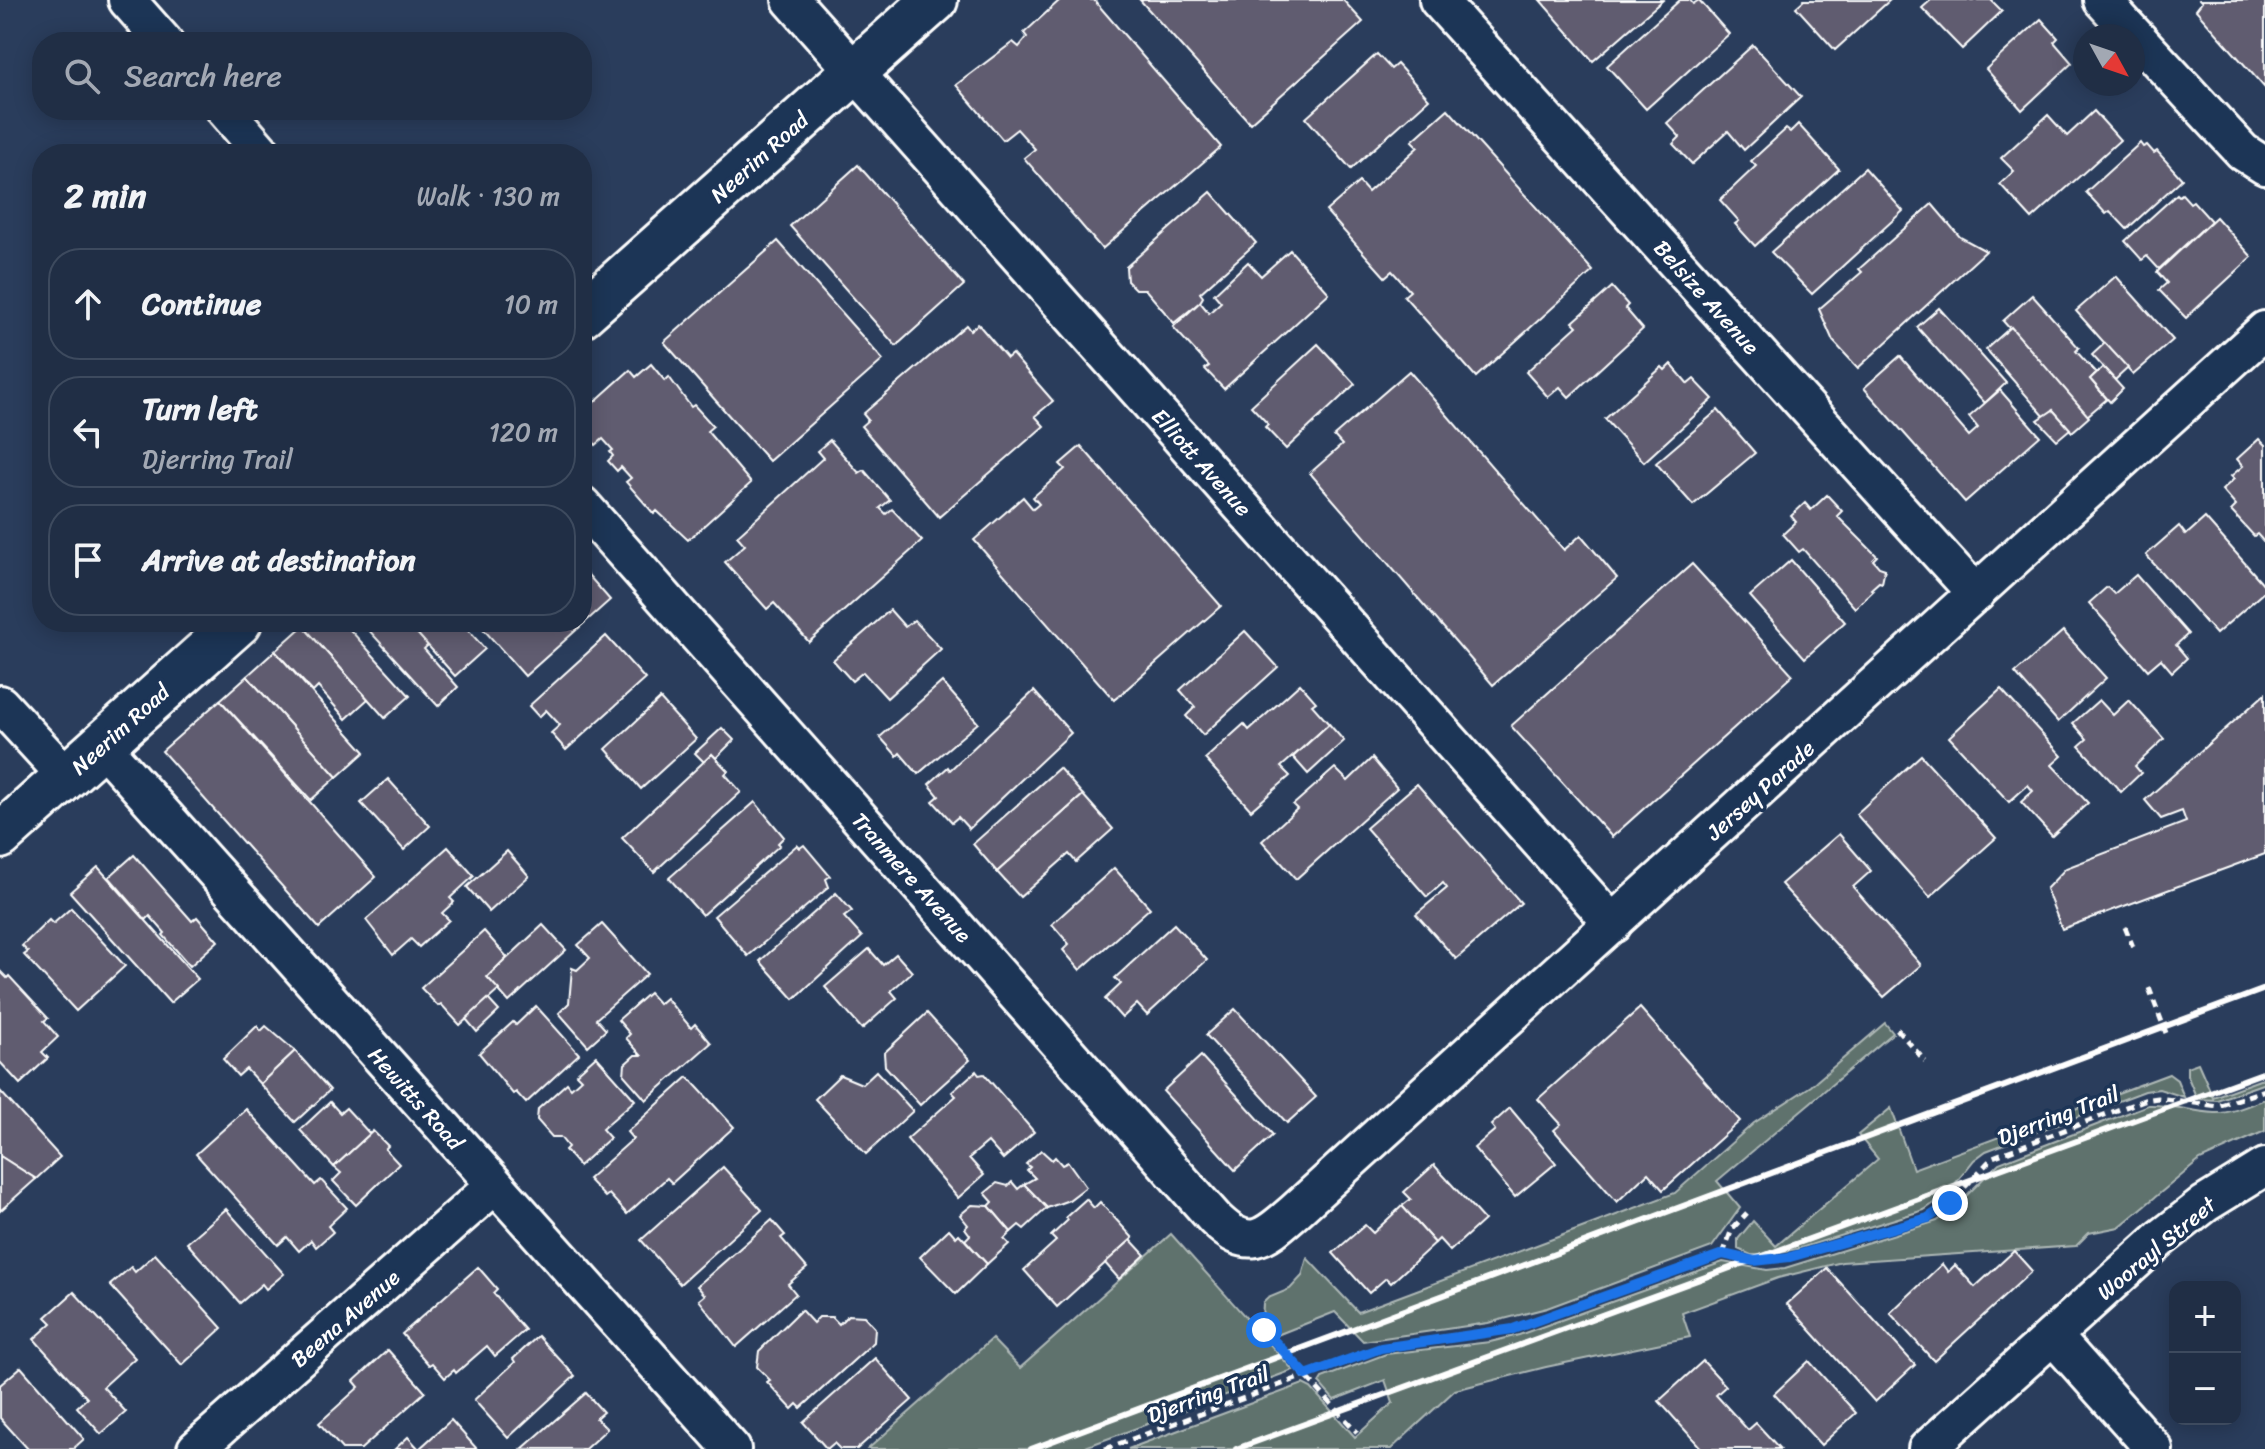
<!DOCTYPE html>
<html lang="en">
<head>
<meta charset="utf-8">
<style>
	body { margin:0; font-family:Sriracha,sans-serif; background:#2d3a50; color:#f1f3f6 }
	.controls { position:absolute; right:24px; bottom:24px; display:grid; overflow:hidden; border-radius:16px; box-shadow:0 4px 20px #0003 }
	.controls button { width:72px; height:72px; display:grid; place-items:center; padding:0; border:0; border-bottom:2px solid #3d4a5e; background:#202e45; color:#f1f3f6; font:40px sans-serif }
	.compass { position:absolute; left:2073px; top:24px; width:72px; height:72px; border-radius:50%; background:#202e45; box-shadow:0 4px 20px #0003; rotate:130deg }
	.stop { position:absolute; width:24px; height:24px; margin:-18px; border:6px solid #1a73e8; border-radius:50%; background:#fff }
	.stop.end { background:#1a73e8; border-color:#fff; box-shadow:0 2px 8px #0008 }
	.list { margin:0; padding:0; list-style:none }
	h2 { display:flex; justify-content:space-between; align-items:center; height:104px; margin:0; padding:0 32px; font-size:34px }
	h2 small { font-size:26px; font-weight:400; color:#a2a8b3 }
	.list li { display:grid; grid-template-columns:52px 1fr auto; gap:24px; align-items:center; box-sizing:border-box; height:112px; margin:0 16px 16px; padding:0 16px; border:2px solid #3d4a5e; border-radius:32px }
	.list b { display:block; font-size:30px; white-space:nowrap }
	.list p { margin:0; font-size:26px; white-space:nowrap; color:#a2a8b3 }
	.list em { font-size:26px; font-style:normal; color:#a2a8b3 }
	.icon { flex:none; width:44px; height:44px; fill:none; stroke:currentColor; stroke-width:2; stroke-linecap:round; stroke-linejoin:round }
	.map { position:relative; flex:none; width:2265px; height:1449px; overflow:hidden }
	.search { position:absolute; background:#202e45; box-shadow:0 4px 20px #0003; left:32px; top:32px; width:560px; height:88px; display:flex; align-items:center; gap:20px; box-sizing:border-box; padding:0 28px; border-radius:32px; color:#a2a8b3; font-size:30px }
	.panel { position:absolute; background:#202e45; box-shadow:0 4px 20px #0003; left:32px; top:144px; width:560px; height:488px; border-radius:32px }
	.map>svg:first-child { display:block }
</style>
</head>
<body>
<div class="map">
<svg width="2265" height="1449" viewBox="0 0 2265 1449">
	<rect width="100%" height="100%" fill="#2a3d5c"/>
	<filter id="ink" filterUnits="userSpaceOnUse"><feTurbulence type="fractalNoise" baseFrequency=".0125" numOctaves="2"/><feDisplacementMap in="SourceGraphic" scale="16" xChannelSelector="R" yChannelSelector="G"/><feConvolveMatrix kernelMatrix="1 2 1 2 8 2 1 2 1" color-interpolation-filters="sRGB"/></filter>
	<g filter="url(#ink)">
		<g fill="#5e726d" stroke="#aeb8b6" stroke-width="2">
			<path d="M1885,1023L1893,1033L1717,1181L1740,1208L1712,1247L1547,1308L1488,1323L1363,1341L1335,1312L1277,1335L1262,1320L1263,1303L1268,1298L1290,1289L1302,1276L1307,1258L1358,1312L1675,1193L1754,1123L1811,1086Z"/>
			<path d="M2198,1063L2213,1097L2265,1078V1083L2217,1100L2197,1099L2187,1075V1067Z"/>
			<path d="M2169,1074L2177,1080L2184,1097L2159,1089L2145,1091L1986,1151L1974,1160L1946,1195L1924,1210L1797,1249L1763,1255H1751L1738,1249V1239L1753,1221L1776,1246L1878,1159L1858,1135L1891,1108L1913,1169Z"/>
			<path d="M2265,1099V1131L2200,1160L2119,1227L2089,1233L2076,1246L1842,1262L1778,1278L1682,1313L1690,1337L1546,1367L1455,1390L1391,1449H1128L1303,1384L1311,1388L1355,1437L1393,1403L1385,1380L1334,1400L1319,1383L1322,1378L1386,1354L1490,1342L1519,1335L1723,1262L1767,1270L1785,1268L1937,1221L1950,1212L1999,1163L2148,1105C2171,1104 2192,1112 2214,1113C2231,1114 2249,1105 2265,1099Z"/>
			<path d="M1171,1234L1293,1370L1080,1449H868L992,1339L1020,1368Z"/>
		</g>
		<g fill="#605c6f" stroke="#fff" stroke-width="2">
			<path d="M1060,0H1094L1221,147L1102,249L1024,158L1035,149L1017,129L1003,140L956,85L1013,42L1019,47L1027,37L1024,33Z"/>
			<path d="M1140,0H1343L1363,22L1250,123Z"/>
			<path d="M1540,0H1663L1593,61Z"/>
			<path d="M1680,0H1690L1693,4L1699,0L1729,34L1646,109L1607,66Z"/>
			<path d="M1804,0H1890L1835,50L1796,7Z"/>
			<path d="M1931,0H1991L2002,11L1962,49L1922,8Z"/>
			<path d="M2200,0H2265V88L2196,10L2202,2Z"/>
			<path d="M2041,19L2058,38L2054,42L2072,63L2022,110L1986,69Z"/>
			<path d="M1753,45L1801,97L1744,150L1728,131L1692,164L1673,144L1680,137L1667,123Z"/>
			<path d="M1377,54L1391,69L1397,64L1429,99L1351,169L1306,118Z"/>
			<path d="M1448,109L1593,271L1476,377L1404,296L1410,291L1392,271L1385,277L1326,211L1359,182L1368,192L1418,147L1412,141Z"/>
			<path d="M2094,111L2120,140L2032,219L2000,184L2014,171L2001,158L2048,115L2067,136Z"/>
			<path d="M1798,124L1839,169L1755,246L1735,224L1739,221L1720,200L1756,166L1751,161L1786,129L1790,132Z"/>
			<path d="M2140,143L2143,147L2147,145L2154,153L2157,151L2182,179L2127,229L2110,211L2106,214L2086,192Z"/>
			<path d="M858,165L964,285L896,346L790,226Z"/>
			<path d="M1865,168L1903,211L1812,294L1771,252Z"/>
			<path d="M1211,192L1256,243L1200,293L1203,297L1200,302L1174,323L1145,289H1135L1127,281L1126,267Z"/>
			<path d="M2177,194L2179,196L2182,194L2190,203L2193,201L2211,221L2159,269L2147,256L2142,260L2125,241Z"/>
			<path d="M1932,204L1960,237L1986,251L1858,368L1833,341L1819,309L1862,272L1859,269Z"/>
			<path d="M2216,217L2252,257L2186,318L2159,290L2167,283L2157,272Z"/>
			<path d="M778,241L883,360L769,461L664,342Z"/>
			<path d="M1290,250L1329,293L1224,389L1205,369L1209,366L1173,327L1200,302L1209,313L1221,302L1214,294L1248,262L1261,276Z"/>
			<path d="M2116,276L2173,340L2133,375L2076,311Z"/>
			<path d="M1612,287L1628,305L1625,308L1643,329L1569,397L1560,387L1548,397L1526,372L1577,326L1573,322Z"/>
			<path d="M2032,295L2079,348L2076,351L2096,373L2090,379L2107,399L2087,416L2003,321Z"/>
			<path d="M1939,308L2006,383L1985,403L1917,327Z"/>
			<path d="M978,324L1007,358L1012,354L1053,401L1035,416L1044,426L939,517L861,426L868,420L863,414L966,325L970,330Z"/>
			<path d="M2011,327L2089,417L2072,432L2053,410L2045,417L1986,349Z"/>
			<path d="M2105,343L2128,368L2115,380L2092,355Z"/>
			<path d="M1318,344L1355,384L1286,449L1265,427L1268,424L1251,406Z"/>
			<path d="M1900,356L1969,436L1978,428L1969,417L2000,390L2040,436L1965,502L1864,388Z"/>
			<path d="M651,364L665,381L669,377L691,407L694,405L713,426L707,431L751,483L688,540L657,511L654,514L626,482L631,478L621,467L617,471L608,461L613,456L610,452L613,450L603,439L596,445L586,434L592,429L582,417V413L630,370L636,377Z"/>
			<path d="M1671,364L1688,384L1694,379L1713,399L1644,462L1605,419L1662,367L1665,370Z"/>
			<path d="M2103,367L2123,389L2110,402L2090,379Z"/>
			<path d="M1409,371L1564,550L1581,535L1617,578L1493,685L1310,473L1342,445L1334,436Z"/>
			<path d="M1718,410L1755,453L1693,505L1656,463Z"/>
			<path d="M2053,410L2070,429L2057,440L2038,420Z"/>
			<path d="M2259,439L2265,445V543L2257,534L2254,536L2231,511L2236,506L2222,490L2234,479L2231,476L2243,466L2237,459Z"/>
			<path d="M830,440L859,473L864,470L890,500L880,508L886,514L892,509L922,541L809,642L774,603L767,609L725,562L745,545L737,536L823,458L817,451Z"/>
			<path d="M1081,446L1221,606L1114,700L974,540L1023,497L1033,509L1039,504L1033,497L1065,469L1060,464Z"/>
			<path d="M1827,495L1842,511L1837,516L1877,556L1873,560L1879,567L1885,569L1882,583L1879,582L1871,589L1873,591L1855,608L1803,549L1799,552L1783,534L1796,522L1791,516L1805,503L1811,510Z"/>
			<path d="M2205,518L2265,586V591L2216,634L2146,555L2179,526L2186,535Z"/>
			<path d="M1791,560L1845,622L1805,658L1750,596Z"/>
			<path d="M1692,564L1793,675L1612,837L1511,726Z"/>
			<path d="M582,568L610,600L525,676L477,622H582Z"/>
			<path d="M2136,575L2188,634L2176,645L2187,658L2172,672L2161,659L2148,670L2089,603L2107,587L2114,594Z"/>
			<path d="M890,610L905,627L914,620L941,649L887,698L863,672L852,681L833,660Z"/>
			<path d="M307,622H343L410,696L385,718L303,626Z"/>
			<path d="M371,622H407L428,645L424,649L458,687L438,706L366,627Z"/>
			<path d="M407,622H461L485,649L455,676Z"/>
			<path d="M303,626L368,699L346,719L318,687L313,692L275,651Z"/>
			<path d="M1245,631L1278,667L1203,735L1186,716L1195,707L1180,690Z"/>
			<path d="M2063,631L2106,678L2058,722L2015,673Z"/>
			<path d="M606,636L645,679L566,750L551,733L560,725L546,710L539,717L529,706Z"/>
			<path d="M275,651L365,752L337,777L247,676Z"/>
			<path d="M247,676L337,777L311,800L220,700Z"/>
			<path d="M942,682L978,723L918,774L900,753L897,756L880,737Z"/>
			<path d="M1300,684L1316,702L1312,705L1329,724L1281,767L1290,776L1251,810L1205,759L1244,724L1249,730Z"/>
			<path d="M2001,689L2062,756L2052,765L2088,803L2052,836L2021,802L2033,791L2028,785L2009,802L1949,737Z"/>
			<path d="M1034,691L1071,733L969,829L958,817L952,822L933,801L939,796L929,784L948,767L950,770Z"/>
			<path d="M2265,694V854L2062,929L2046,889L2066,868L2186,822L2182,811L2161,819L2145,800Z"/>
			<path d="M660,699L696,739L641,789L606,749Z"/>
			<path d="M220,700L376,877L319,928L162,751Z"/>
			<path d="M2099,700L2113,715L2129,700L2164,739L2135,766L2141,773L2121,792L2079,746L2087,739L2073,723Z"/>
			<path d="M1329,724L1344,741L1308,774L1293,757Z"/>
			<path d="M722,728L734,740L716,758L712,754L704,762L695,753Z"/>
			<path d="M712,754L728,771L725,774L741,792L654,872L622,838Z"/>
			<path d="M1921,755L1996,838L1930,897L1856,814Z"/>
			<path d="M1372,758L1397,788L1296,879L1262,841L1297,809L1293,805L1335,768L1348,781Z"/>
			<path d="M1059,768L1083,795L997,872L973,844Z"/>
			<path d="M388,779L430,826L404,850L361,803Z"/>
			<path d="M1417,784L1521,903L1456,959L1416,914L1447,888L1443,883L1427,897L1366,828Z"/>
			<path d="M1083,795L1113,829L1076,862L1069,854L1020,897L997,872Z"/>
			<path d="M755,802L784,837L778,843L780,845L702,915L669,878Z"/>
			<path d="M1839,834L1871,871L1853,887L1921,965L1884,997L1781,884Z"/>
			<path d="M797,845L800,848L804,845L830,876L826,879L829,887L748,956L714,916Z"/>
			<path d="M448,847L474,876L450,898L454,902L442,913L449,920L419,947L411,939L393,955L366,920Z"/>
			<path d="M507,851L529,876L489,912L467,887Z"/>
			<path d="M134,855L192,921L197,917L218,941L190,966L163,935L165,933L150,916L146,920L109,877Z"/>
			<path d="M98,867L198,979L170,1003L70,892Z"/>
			<path d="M1114,868L1150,908L1080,970L1063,950L1069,944L1052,924Z"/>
			<path d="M836,893L852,911L844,917L862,937L794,999L760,961Z"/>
			<path d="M71,908L125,966L76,1011L24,955L28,952L22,946L49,920L53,924Z"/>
			<path d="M602,924L647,974L596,1019L606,1030L588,1046L559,1013L569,1003L572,968L577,970L590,958L578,945Z"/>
			<path d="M1174,924L1207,960L1147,1015L1137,1004L1122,1018L1105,999L1121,984L1115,978Z"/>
			<path d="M543,925L566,950L509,1002L487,977Z"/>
			<path d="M484,931L507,957L487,977L499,990L460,1025L441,1004L438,1006L421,988Z"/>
			<path d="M869,949L883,965L896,954L912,972L891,991L897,998L862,1029L825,987Z"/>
			<path d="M0,971L7,978L9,976L48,1018L44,1021L58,1037L42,1052L48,1058L20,1084L0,1062Z"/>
			<path d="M649,993L659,1004L666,998L691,1028L695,1024L711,1043L646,1100L624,1075L625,1064L635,1055H641L626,1038L630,1034L618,1020Z"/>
			<path d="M488,999L499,1011L477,1032L466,1019Z"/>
			<path d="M536,1006L579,1054L526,1103L516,1092L513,1094L479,1053L513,1022L516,1025Z"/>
			<path d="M1640,1008L1740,1121L1663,1190L1648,1173L1617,1202L1554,1130L1561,1124L1538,1099Z"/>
			<path d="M1235,1009L1316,1097L1287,1123L1206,1035Z"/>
			<path d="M927,1013L970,1060L920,1105L885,1066L884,1053Z"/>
			<path d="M257,1026L261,1031L266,1026L295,1051L260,1084L246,1069L238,1076L223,1059Z"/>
			<path d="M295,1051L330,1090L295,1122L260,1084Z"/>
			<path d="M596,1056L635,1100L602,1129L610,1138L579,1166L565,1150L568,1147L560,1137H552L537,1120L538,1109L567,1083L571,1088L581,1079L576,1074Z"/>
			<path d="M1201,1056L1273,1135L1235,1170L1163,1091Z"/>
			<path d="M876,1071L913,1111L866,1154L815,1099L840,1075L862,1084Z"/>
			<path d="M976,1071L979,1075L984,1074L1034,1132L1003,1159L988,1142L969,1158L984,1175L958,1198L907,1139L956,1096L952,1092Z"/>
			<path d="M688,1077L734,1127L672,1183L667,1178L627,1214L609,1194L605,1197L588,1179L633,1139L627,1132Z"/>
			<path d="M0,1091L60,1157L36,1179L0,1156Z"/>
			<path d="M330,1102L340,1113L346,1108L370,1134L334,1167L300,1130Z"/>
			<path d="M1510,1108L1556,1163L1515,1197L1474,1148L1495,1130L1491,1125Z"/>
			<path d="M246,1109L315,1185L321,1180L347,1208L328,1226L333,1232L316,1247L311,1240L299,1251L287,1237L278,1245L196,1154Z"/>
			<path d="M373,1131L388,1146L385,1149L399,1164L356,1205L333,1181L341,1173L334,1167Z"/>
			<path d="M1041,1150L1052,1160L1055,1157L1062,1165L1068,1162L1086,1187L1069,1200L1047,1208L1024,1184L1035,1178L1027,1170L1030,1167L1026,1164Z"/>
			<path d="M0,1156L36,1179L0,1211Z"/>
			<path d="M1434,1165L1484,1220L1450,1251L1439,1239L1435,1243L1402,1206L1411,1199L1404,1192Z"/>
			<path d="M723,1167L762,1210L680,1284L641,1240Z"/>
			<path d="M1012,1182L1018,1189L1024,1184L1047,1208L1024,1229L1019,1225L1011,1232L989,1206L993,1202L985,1193L997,1183L1008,1186Z"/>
			<path d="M1086,1199L1094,1208L1100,1202L1133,1238L1057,1307L1024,1270L1056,1241L1051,1236L1068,1220L1066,1217Z"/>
			<path d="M972,1205L989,1206L1011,1232L1004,1239L1009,1244L987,1264L965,1240L970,1235L965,1228L968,1225L960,1215Z"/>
			<path d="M1402,1206L1435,1243L1391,1283L1386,1278L1369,1293L1333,1253L1365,1225L1373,1233Z"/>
			<path d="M226,1209L284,1274L266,1289L262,1284L240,1303L187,1243Z"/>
			<path d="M772,1220L785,1235L781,1238L807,1268L788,1284L796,1294L736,1347L699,1300L705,1295L697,1286Z"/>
			<path d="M949,1229L956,1237L959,1234L987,1264L956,1294L920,1257Z"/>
			<path d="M1131,1240L1145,1255L1119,1279L1105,1263Z"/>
			<path d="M2014,1251L2032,1271L1934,1361L1890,1313L1942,1264L1948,1272L1955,1265L1975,1287Z"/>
			<path d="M155,1254L222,1328L182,1365L110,1285L131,1267L135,1272Z"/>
			<path d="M478,1267L497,1289L493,1293L525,1330L495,1356L487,1346L456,1373L454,1370L445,1378L432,1363L429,1365L402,1334Z"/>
			<path d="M1827,1268L1915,1365L1875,1402L1787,1304Z"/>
			<path d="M74,1292L135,1358L103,1387L126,1412L101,1434L77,1407L87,1398L34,1339L52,1323L46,1317Z"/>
			<path d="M801,1310L813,1323L819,1317H832L839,1324L848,1315L864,1316L875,1328L874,1342L801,1408L797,1404L792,1409L767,1382L770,1380L757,1367L759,1351Z"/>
			<path d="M538,1336L575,1376L508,1438L474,1400L515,1362L513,1359Z"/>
			<path d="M388,1350L425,1392L361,1449H342L319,1423L359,1387L354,1381Z"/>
			<path d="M875,1358L912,1400L857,1449H840L834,1443L827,1449L803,1422Z"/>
			<path d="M1703,1361L1726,1386L1716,1395L1748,1430L1756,1423L1780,1449H1702L1659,1401Z"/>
			<path d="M1809,1361L1856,1413L1821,1445L1774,1394Z"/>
			<path d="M21,1367L84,1439L73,1449H28L0,1418V1385Z"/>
			<path d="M586,1393L603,1412L596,1418L607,1429L585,1449H522Z"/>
			<path d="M451,1420L477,1449H395L408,1437L419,1449Z"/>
		</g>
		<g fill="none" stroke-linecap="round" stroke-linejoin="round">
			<g stroke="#fff" stroke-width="42">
				<g id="street">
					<path d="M127,0L164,42"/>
					<path d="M791,0L1613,924"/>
					<path d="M1438,0L1976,594"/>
					<path d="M2102,0L2243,152L2265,166"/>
					<path d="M225,110L263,154"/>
					<path d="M582,505L1215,1219C1249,1252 1263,1239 1294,1212L2265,330"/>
					<path d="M0,704L67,777"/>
					<path d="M102,746L732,1449"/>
					<path d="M2053,1336L2154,1449"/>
					<path d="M196,1449L494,1186"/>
					<path d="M1927,1449L2160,1239L2205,1204L2265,1167"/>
				</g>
			</g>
			<g stroke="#fff" stroke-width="50">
				<g id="secondary">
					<path d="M582,314L935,0"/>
					<path d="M0,836L239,622"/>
				</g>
			</g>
			<g stroke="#fff" stroke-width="5" stroke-dasharray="8 6" stroke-linecap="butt">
				<path d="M2125,927L2133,947"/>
				<path d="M2149,988L2166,1033"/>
				<path d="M1897,1029L1925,1061"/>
				<path d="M1723,1254L1732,1229L1747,1213"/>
				<path d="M1251,1316L1357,1432"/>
				<path d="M1105,1449L1381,1348L1513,1329L1723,1254L1754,1261L1790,1257L1928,1218L1950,1203L1993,1157L2144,1100L2158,1098L2218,1106L2265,1090"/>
			</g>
			<use href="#street" stroke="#1d3557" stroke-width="36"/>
			<use href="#secondary" stroke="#1d3557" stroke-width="44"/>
			<g stroke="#fff" stroke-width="6">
				<path d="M1031,1449L2265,989"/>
				<path d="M1236,1449L2265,1072"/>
			</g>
		</g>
	</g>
	<g fill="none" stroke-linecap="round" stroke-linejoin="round" filter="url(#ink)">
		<path stroke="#1a73e8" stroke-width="10" d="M1264,1330L1306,1375L1381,1348L1513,1329L1723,1254L1754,1261L1790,1257L1928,1218L1950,1203"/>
	</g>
	<g text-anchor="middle" stroke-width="7" stroke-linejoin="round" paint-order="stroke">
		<g font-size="22" fill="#fff" stroke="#1d3557">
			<text transform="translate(759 157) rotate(-42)" y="8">Neerim Road</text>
			<text transform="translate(1707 297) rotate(48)" y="8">Belsize Avenue</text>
			<text transform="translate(1202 462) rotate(48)" y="8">Elliott Avenue</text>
			<text transform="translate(120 729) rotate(-42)" y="8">Neerim Road</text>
			<text transform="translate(1760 790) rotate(-42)" y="8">Jersey Parade</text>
			<text transform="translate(912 877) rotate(48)" y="8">Tranmere Avenue</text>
			<text transform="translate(416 1098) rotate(48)" y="8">Hewitts Road</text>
			<text transform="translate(2058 1115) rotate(-21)" y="8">Djerring Trail</text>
			<text transform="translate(2156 1248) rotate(-40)" y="8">Woorayl Street</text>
			<text transform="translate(345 1318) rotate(-41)" y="8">Beena Avenue</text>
			<text transform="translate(1208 1394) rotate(-20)" y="8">Djerring Trail</text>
		</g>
	</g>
</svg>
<div class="controls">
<button>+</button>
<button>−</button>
</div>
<svg class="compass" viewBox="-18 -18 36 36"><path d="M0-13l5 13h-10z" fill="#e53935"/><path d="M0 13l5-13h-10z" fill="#a2a8b3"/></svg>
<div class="stop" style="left:1264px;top:1330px"></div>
<div class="stop end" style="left:1950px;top:1203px"></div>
<div class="search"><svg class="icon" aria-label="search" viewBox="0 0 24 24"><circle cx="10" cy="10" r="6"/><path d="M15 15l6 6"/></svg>Search here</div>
<section class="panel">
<h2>2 min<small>Walk · 130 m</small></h2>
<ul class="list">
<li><svg class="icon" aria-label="ahead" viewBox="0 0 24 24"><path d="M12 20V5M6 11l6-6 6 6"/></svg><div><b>Continue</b></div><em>10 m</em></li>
<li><svg class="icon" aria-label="left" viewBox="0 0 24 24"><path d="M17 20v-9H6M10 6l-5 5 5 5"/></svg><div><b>Turn left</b><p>Djerring Trail</p></div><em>120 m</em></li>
<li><svg class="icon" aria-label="arrive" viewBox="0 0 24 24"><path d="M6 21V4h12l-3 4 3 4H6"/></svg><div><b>Arrive at destination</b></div></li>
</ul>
</section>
</div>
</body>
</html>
